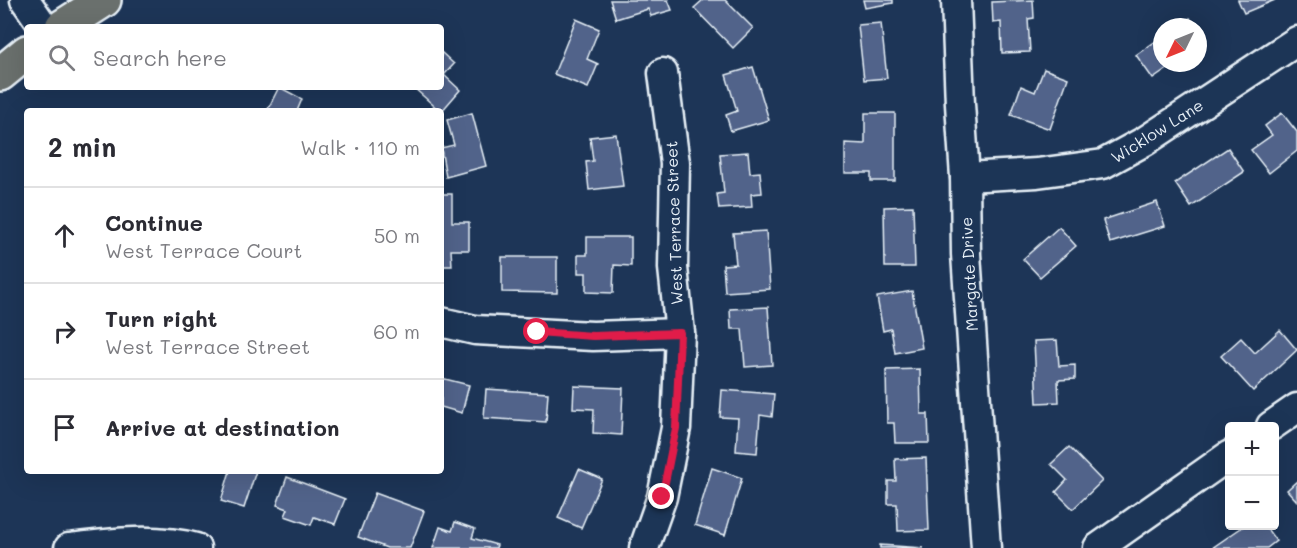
<!DOCTYPE html>
<html lang="en">
<head>
<meta charset="utf-8">
<style>
	body { margin:0; font-family:Mali,sans-serif; background:#f2f2f3; color:#2b2b33 }
	.controls { position:absolute; right:18px; bottom:18px; display:grid; overflow:hidden; border-radius:6px; box-shadow:0 6px 24px #0002 }
	.controls button { width:54px; height:54px; display:grid; place-items:center; padding:0; border:0; border-bottom:2px solid #e1e1e2; background:#fff; color:#2b2b33; font:30px sans-serif }
	.compass { position:absolute; left:1153px; top:18px; width:54px; height:54px; border-radius:50%; background:#fff; box-shadow:0 6px 24px #0002; rotate:227deg }
	.stop { position:absolute; width:18px; height:18px; margin:-14px; border:4px solid #e11d48; border-radius:50%; background:#fff }
	.stop.end { background:#e11d48; border-color:#fff; box-shadow:0 2px 6px #0008 }
	.list { margin:0; padding:0; list-style:none }
	h2 { display:flex; justify-content:space-between; align-items:center; height:78px; margin:0; padding:0 24px; font-size:26px }
	h2 small { font-size:20px; font-weight:400; color:#7c7c81 }
	.list li { display:grid; grid-template-columns:39px 1fr auto; gap:18px; align-items:center; box-sizing:border-box; height:96px; padding:0 24px; border-top:2px solid #e1e1e2 }
	.list b { display:block; font-size:22px; white-space:nowrap }
	.list p { margin:0; font-size:20px; white-space:nowrap; color:#7c7c81 }
	.list em { font-size:20px; font-style:normal; color:#7c7c81 }
	.icon { flex:none; width:33px; height:33px; fill:none; stroke:currentColor; stroke-width:2; stroke-linecap:round; stroke-linejoin:round }
	.map { position:relative; flex:none; width:1297px; height:548px; overflow:hidden }
	.search { position:absolute; background:#fff; box-shadow:0 6px 24px #0002; left:24px; top:24px; width:420px; height:66px; display:flex; align-items:center; gap:15px; box-sizing:border-box; padding:0 21px; border-radius:6px; color:#7c7c81; font-size:22px }
	.panel { position:absolute; background:#fff; box-shadow:0 6px 24px #0002; left:24px; top:108px; width:420px; height:366px; border-radius:6px }
	.map>svg:first-child { display:block }
</style>
</head>
<body>
<div class="map">
<svg width="1297" height="548" viewBox="0 0 1297 548">
	<rect width="100%" height="100%" fill="#1d3557"/>
	<filter id="ink" filterUnits="userSpaceOnUse"><feTurbulence type="fractalNoise" baseFrequency=".0167" numOctaves="2"/><feDisplacementMap in="SourceGraphic" scale="12" xChannelSelector="R" yChannelSelector="G"/><feConvolveMatrix kernelMatrix="1 2 1 2 8 2 1 2 1" color-interpolation-filters="sRGB"/></filter>
	<g filter="url(#ink)">
		<g fill="#51638a" stroke="#e8f1f8" stroke-width="1.5">
			<path d="M610,0H668L672,10L651,16L648,9L616,19Z"/>
			<path d="M703,0H725L753,28L733,48L694,8Z"/>
			<path d="M863,0H893V3L865,8Z"/>
			<path d="M1033,0L1034,18L1028,19L1030,52L1002,53L1001,22L993,23L992,2Z"/>
			<path d="M1238,0H1275L1244,13Z"/>
			<path d="M1190,18L1196,27H1177Z"/>
			<path d="M576,19L599,29L587,59L598,64L588,88L554,74Z"/>
			<path d="M881,23L887,78L864,80L858,25Z"/>
			<path d="M1198,31L1206,42L1198,48Z"/>
			<path d="M1162,37V63H1176L1153,79L1136,55Z"/>
			<path d="M441,52L454,64L444,75L460,90L441,112L413,87H441Z"/>
			<path d="M753,67L769,120L731,131L726,115L737,111L726,75Z"/>
			<path d="M1044,69L1068,78L1050,129L1011,115L1021,86L1035,92Z"/>
			<path d="M279,87L302,99L297,111H267Z"/>
			<path d="M472,113L486,166L446,177L441,148L454,145L447,120Z"/>
			<path d="M865,113H895V181H871V173H845V143L865,144Z"/>
			<path d="M1282,113L1297,132V151L1269,173L1251,150L1272,135L1265,126Z"/>
			<path d="M616,134L623,186L589,190L586,162L593,161L590,137Z"/>
			<path d="M1228,148L1244,172L1191,207L1175,183Z"/>
			<path d="M748,152L750,173L760,172L762,193L751,194L752,207L719,209L717,194L724,193L720,154Z"/>
			<path d="M441,194H452V222H469V250H451L452,266H441Z"/>
			<path d="M1157,202L1165,226L1110,243L1103,220Z"/>
			<path d="M913,206L915,267H885L884,207Z"/>
			<path d="M1059,227L1076,246L1040,277L1023,259Z"/>
			<path d="M766,231L770,289L725,292L723,265L736,264L733,233Z"/>
			<path d="M587,237H631V266L614,265L613,293L586,292V273H578V255H587Z"/>
			<path d="M502,257H557V293L502,292Z"/>
			<path d="M912,291L922,348L895,353L891,329L883,331L877,297Z"/>
			<path d="M768,307L772,365L745,367L742,329H731L730,309Z"/>
			<path d="M1280,330L1297,350L1253,391L1221,356L1241,338L1255,353Z"/>
			<path d="M1057,340L1059,366L1075,365V379L1058,380L1059,402L1037,403L1034,341Z"/>
			<path d="M920,369L921,414H928L929,443H895L894,423H887L886,370Z"/>
			<path d="M441,378L469,385L462,413L441,407Z"/>
			<path d="M574,386L623,388L621,435L593,433L594,409L573,408Z"/>
			<path d="M486,389L548,393L546,422L484,418Z"/>
			<path d="M722,390L774,394L772,417L760,415L757,453L736,451L738,418L720,417Z"/>
			<path d="M1069,447L1102,481L1073,509L1056,492L1067,480L1051,464Z"/>
			<path d="M926,458L929,530L898,531L897,504H888V481H896L895,459Z"/>
			<path d="M712,468L742,478L725,535L695,525Z"/>
			<path d="M579,469L602,479L581,528L558,518Z"/>
			<path d="M230,471H256L244,508L221,501Z"/>
			<path d="M287,477L345,499L335,524L314,517L311,525L285,516L288,509L277,505Z"/>
			<path d="M1297,481V501L1287,490Z"/>
			<path d="M375,493L424,511L410,548H387L358,537Z"/>
			<path d="M455,522L475,529L472,538L497,545L496,548H433L440,527L452,531Z"/>
			<path d="M1244,526H1265L1276,541L1267,548H1212Z"/>
			<path d="M880,545L924,548H880Z"/>
		</g>
		<g fill="none" stroke-linecap="round" stroke-linejoin="round">
			<g stroke="#e8f1f8" stroke-width="33">
				<g id="minor">
					<path d="M25,0L44,27"/>
					<path d="M956,0L960,104L965,177L966,254L986,548"/>
					<path d="M965,177L1037,173L1103,164L1145,141L1297,41"/>
					<path d="M441,322L475,330L593,336L680,333"/>
					<path d="M1271,426L1297,408"/>
					<path d="M69,548C110,543 155,537 196,548"/>
					<path d="M644,548L662,497L676,428L680,333L673,268L675,163L663,73"/>
					<path d="M1098,548L1230,455"/>
				</g>
			</g>
			<g stroke="#e8f1f8" stroke-width="38">
				<g id="major">
					<path d="M62,27L104,0"/>
					<path d="M0,74L27,52"/>
				</g>
			</g>
			<use href="#minor" stroke="#1d3557" stroke-width="28"/>
			<use href="#major" stroke="#6b706d" stroke-width="33"/>
		</g>
	</g>
	<g fill="none" stroke-linecap="round" stroke-linejoin="round" filter="url(#ink)">
		<path stroke="#e11d48" stroke-width="8" d="M537,332L593,336L680,333L676,428L662,497"/>
	</g>
	<g text-anchor="middle" stroke-width="5" stroke-linejoin="round" paint-order="stroke">
		<g font-size="16" fill="#e8f1f8" stroke="#1d3557">
			<text transform="translate(1157 131) rotate(-32)" y="6">Wicklow Lane</text>
			<text transform="translate(674 223) rotate(-92)" y="6">West Terrace Street</text>
			<text transform="translate(969 274) rotate(-93)" y="6">Margate Drive</text>
		</g>
	</g>
</svg>
<div class="controls">
<button>+</button>
<button>−</button>
</div>
<svg class="compass" viewBox="-18 -18 36 36"><path d="M0-13l5 13h-10z" fill="#e53935"/><path d="M0 13l5-13h-10z" fill="#7c7c81"/></svg>
<div class="stop" style="left:537px;top:332px"></div>
<div class="stop end" style="left:662px;top:497px"></div>
<div class="search"><svg class="icon" aria-label="search" viewBox="0 0 24 24"><circle cx="10" cy="10" r="6"/><path d="M15 15l6 6"/></svg>Search here</div>
<section class="panel">
<h2>2 min<small>Walk · 110 m</small></h2>
<ul class="list">
<li><svg class="icon" aria-label="ahead" viewBox="0 0 24 24"><path d="M12 20V5M6 11l6-6 6 6"/></svg><div><b>Continue</b><p>West Terrace Court</p></div><em>50 m</em></li>
<li><svg class="icon" aria-label="right" viewBox="0 0 24 24"><path d="M7 20v-9h11M14 6l5 5-5 5"/></svg><div><b>Turn right</b><p>West Terrace Street</p></div><em>60 m</em></li>
<li><svg class="icon" aria-label="arrive" viewBox="0 0 24 24"><path d="M6 21V4h12l-3 4 3 4H6"/></svg><div><b>Arrive at destination</b></div></li>
</ul>
</section>
</div>
</body>
</html>
